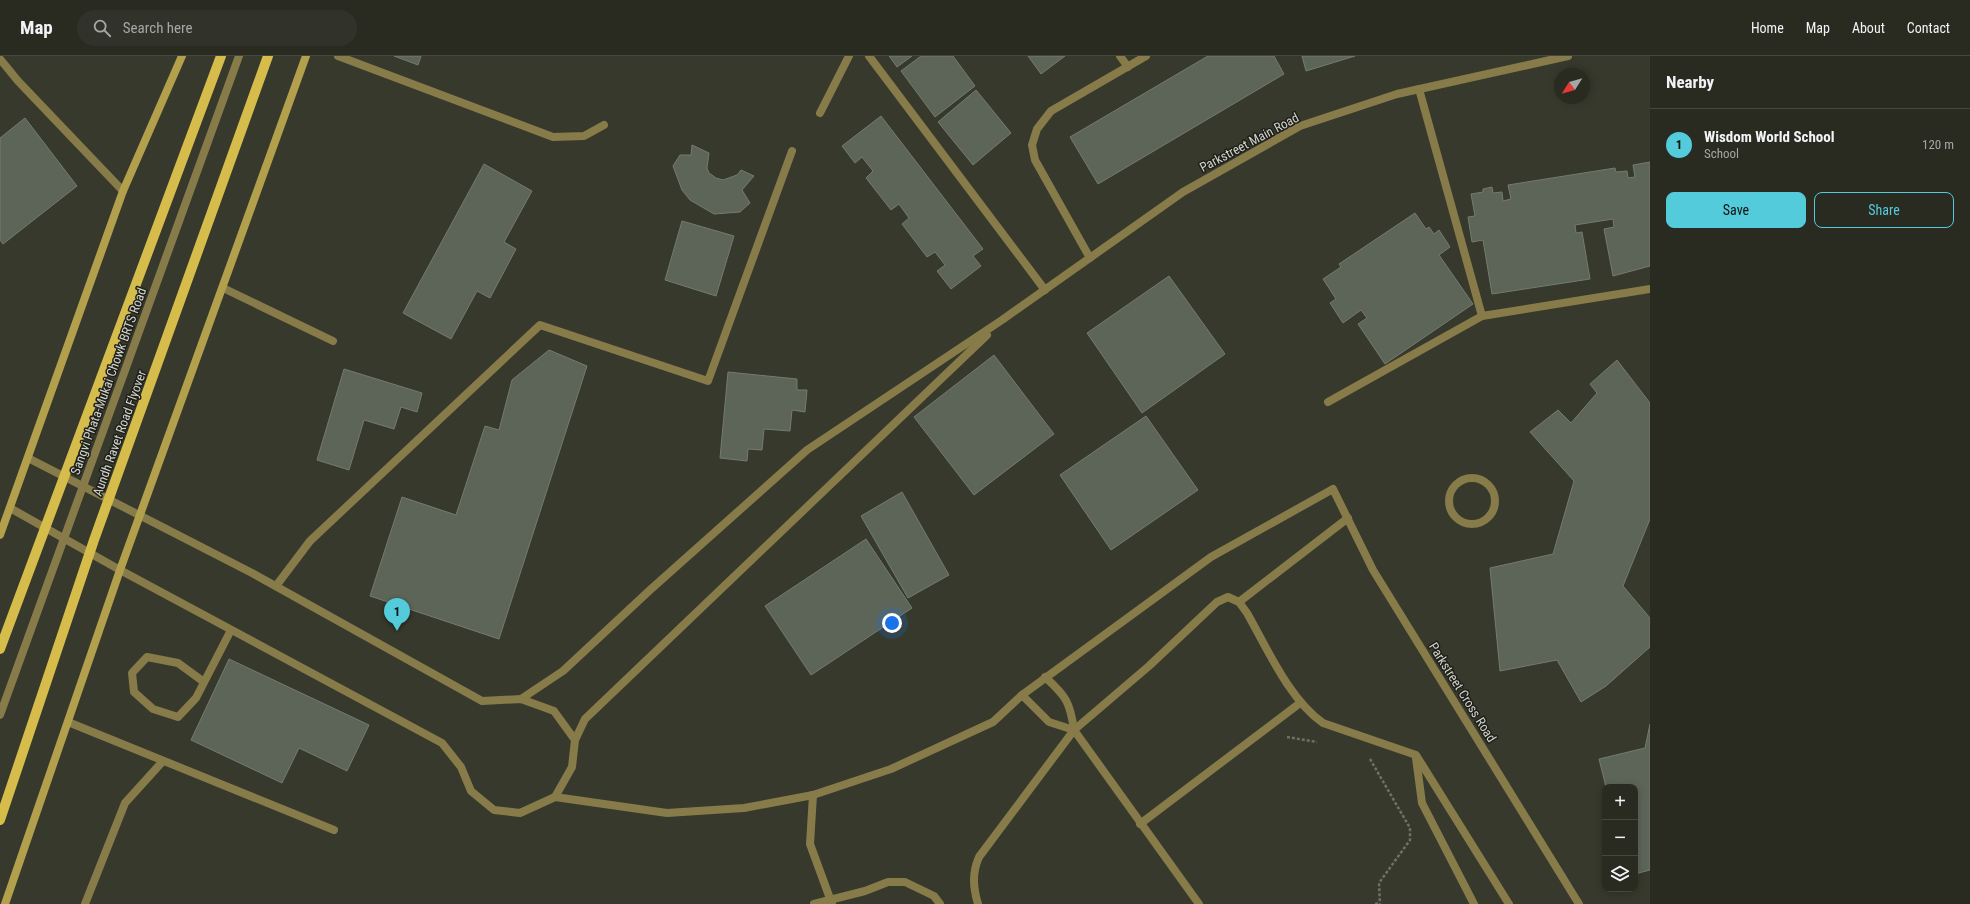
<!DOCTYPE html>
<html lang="en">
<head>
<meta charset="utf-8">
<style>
	body { margin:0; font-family:"Roboto Condensed",sans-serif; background:#31332a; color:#f1f3f6 }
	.controls { position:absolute; right:12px; bottom:12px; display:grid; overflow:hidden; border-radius:8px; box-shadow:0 2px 10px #0003 }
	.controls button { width:36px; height:36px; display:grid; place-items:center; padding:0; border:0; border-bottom:1px solid #45473f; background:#292b21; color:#f1f3f6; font:20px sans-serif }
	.compass { position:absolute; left:1554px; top:12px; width:36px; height:36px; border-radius:50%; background:#292b21; box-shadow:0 2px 10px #0003; rotate:233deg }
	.you { position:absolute; left:892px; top:567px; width:14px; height:14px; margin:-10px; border:3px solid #fff; border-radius:50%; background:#1a73e8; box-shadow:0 0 0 6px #1a73e833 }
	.badge { display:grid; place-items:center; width:26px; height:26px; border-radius:50%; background:#53cbdb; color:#111; font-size:13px; font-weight:700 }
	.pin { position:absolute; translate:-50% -33px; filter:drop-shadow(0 1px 2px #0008) }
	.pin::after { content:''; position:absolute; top:21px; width:14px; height:12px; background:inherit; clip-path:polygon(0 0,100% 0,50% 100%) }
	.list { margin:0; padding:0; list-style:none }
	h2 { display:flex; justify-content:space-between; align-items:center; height:52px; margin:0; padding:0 16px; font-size:17px }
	h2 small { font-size:13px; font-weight:400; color:#a5a7a5 }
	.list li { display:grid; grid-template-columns:26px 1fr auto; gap:12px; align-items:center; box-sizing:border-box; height:72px; padding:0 16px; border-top:1px solid #45473f }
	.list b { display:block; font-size:15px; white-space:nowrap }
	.list p { margin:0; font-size:13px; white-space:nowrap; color:#a5a7a5 }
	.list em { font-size:13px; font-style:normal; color:#a5a7a5 }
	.actions { display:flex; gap:8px; padding:12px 16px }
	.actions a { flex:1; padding:9px 0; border:1px solid #53cbdb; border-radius:8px; text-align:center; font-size:14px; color:#53cbdb }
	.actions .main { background:#53cbdb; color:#111 }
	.icon { flex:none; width:22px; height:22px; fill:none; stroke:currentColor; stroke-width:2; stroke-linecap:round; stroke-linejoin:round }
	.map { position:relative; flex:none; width:1650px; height:848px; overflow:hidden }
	header { display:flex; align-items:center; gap:24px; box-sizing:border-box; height:56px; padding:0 20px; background:#292b21; border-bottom:1px solid #45473f }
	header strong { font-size:19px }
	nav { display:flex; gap:22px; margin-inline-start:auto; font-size:14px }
	.search { width:280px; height:36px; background:#31332a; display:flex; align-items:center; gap:10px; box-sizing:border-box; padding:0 14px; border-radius:22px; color:#a5a7a5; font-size:15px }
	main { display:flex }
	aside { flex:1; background:#292b21 }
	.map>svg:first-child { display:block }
</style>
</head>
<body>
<header>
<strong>Map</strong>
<div class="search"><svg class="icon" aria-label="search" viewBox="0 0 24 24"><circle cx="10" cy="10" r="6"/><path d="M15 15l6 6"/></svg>Search here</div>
<nav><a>Home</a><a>Map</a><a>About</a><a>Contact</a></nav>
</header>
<main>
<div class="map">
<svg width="1650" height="848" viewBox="0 0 1650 848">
	<rect width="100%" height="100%" fill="#37392c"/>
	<g fill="#5d6559" stroke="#737c6e">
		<path d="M394,0H421L418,9Z"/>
		<path d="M889,0H912L897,11Z"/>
		<path d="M921,0H953L975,30L935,61L901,15Z"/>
		<path d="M1028,0H1065L1041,18Z"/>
		<path d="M1208,0H1274L1284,18L1098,128L1070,81Z"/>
		<path d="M1302,0H1355L1306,15Z"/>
		<path d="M976,34L1011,77L973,109L938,66Z"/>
		<path d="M881,60L983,193L973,200L981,210L951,233L937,215L945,209L935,196L927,201L902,168L909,162L899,148L891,154L866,122L873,115L862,101L855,107L842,90Z"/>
		<path d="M25,62L77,130L3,188L0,184V82Z"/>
		<path d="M692,89L709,97L707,112L709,117L716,122L723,124L737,119L741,114L754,120L742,134L750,147L740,156L714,158L690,144L682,134L673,110L680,99H691Z"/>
		<path d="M1650,106V210L1613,220L1604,173L1614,171L1613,163L1575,169L1576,177L1582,176L1590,223L1492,238L1483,184L1472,186L1468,161L1475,160L1471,138L1483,136V133L1492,131L1493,137L1502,136L1503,145L1511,143L1508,129L1615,112L1616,116L1627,115L1628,122L1635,121L1633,109Z"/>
		<path d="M484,108L532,135L504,186L516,193L490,242L477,235L451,283L403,257Z"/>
		<path d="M1415,157L1426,173L1429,171L1434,178L1439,174L1450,191L1439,199L1473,248L1385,308L1358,268L1367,262L1361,254L1343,267L1330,247L1336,243L1323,223L1341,211L1339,208Z"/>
		<path d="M682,165L734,180L716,240L665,224Z"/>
		<path d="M1169,220L1225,298L1142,357L1087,277Z"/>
		<path d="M549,294L587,310L499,583L370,540L402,441L456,459L485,370L499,374L512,324Z"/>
		<path d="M994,299L1054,378L974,439L914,361Z"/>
		<path d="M1617,304L1650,347V463L1623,530L1650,562V591L1606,630L1581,646L1557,604L1500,615L1490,512L1553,498L1574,425L1530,376L1558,354L1571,367L1597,337L1590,328Z"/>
		<path d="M344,313L422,337L417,356L401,351L394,373L364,364L349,414L317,404Z"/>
		<path d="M728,316L797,323V334H807L805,356L792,354L790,375L764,373L762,394L748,393L747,405L720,402Z"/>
		<path d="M1146,360L1198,434L1111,494L1060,419Z"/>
		<path d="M902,436L949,519L908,542L861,460Z"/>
		<path d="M866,483L912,552L811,619L765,550Z"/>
		<path d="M229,603L369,669L347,715L299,692L282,727L191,684Z"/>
		<path d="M1650,668V814L1635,818V731H1606L1599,703L1645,692Z"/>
	</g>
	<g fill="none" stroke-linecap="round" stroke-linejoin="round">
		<g stroke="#6f7165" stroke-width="2.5" stroke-dasharray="3 2" stroke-linecap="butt">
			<path d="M1287,681L1317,686"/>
			<path d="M1370,703L1410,772V784L1379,827L1380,848"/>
			<path d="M1375,848L1379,847"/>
		</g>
		<g stroke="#867b49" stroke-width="8">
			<path d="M338,0L553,81L584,80L604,69"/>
			<path d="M869,0L1045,234"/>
			<path d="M1120,0L1128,11"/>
			<path d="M1419,33L1482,260"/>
			<path d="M820,57L849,0"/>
			<path d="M1090,202L1035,104L1032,89L1037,73L1051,55L1146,0"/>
			<path d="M223,232L333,285"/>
			<path d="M1328,346L1482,260L1650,233"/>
			<circle cx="1472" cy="445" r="23"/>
			<path d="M276,530L310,485L540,269L708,325L792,95"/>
			<path d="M204,626L178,607L147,601L132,617L134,636L153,653L178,661L196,642L231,574"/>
			<path d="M521,643L563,615L650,534L807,394L1002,264L1183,136L1300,70L1397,38L1568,0"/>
			<path d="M68,666L334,774"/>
			<path d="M575,684L585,663L987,279"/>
			<path d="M85,848L125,747L163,705"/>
		</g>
		<g stroke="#867b49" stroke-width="8">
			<path d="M0,3L18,25L123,135"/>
			<path d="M10,452L120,514L442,687L461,711L471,735L494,754L520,757L555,741L572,711L575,684L554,655L521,643L482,645L252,517L28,402"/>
			<path d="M1239,546L1348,462"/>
			<path d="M1045,621C1066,640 1070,646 1074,674L1199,848"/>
			<path d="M1022,639L1049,666L1074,674"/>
			<path d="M1416,702L1422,747L1474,848"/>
			<path d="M813,739L810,788L832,848"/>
			<path d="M555,741L667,757L744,752L813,739L891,713L993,666L1022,639L1211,501L1333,433L1373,514L1579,848"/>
			<path d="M1140,768L1300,647"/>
			<path d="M814,848L865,835L888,826H905L934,840L940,848"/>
			<path d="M978,848C973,831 972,817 979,801L1074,674L1149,610L1217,546L1228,541L1239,546L1247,557C1267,592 1289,643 1323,667L1416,699L1509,848"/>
		</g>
		<g stroke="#b3a04c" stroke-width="8">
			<path d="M0,479L123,135L182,0"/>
			<path d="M5,848L120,514L306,0"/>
		</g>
		<path stroke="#867b49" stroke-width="8" d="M0,659L239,0"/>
		<g stroke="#d5bc4b" stroke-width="10">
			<path d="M0,593L221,0"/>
			<path d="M0,764L94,484L268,0"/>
		</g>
	</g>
	<g text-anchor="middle" stroke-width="3" stroke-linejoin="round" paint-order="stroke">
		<g font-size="13" fill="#d2d3cb" stroke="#1f201a">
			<text transform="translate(1249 86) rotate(-28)" y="5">Parkstreet Main Road</text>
			<text transform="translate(108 325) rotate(-70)" y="5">Sangvi Phata-Mukai Chowk BRTS Road</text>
			<text transform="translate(119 377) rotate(-70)" y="5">Aundh Ravet Road Flyover</text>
			<text transform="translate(1463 636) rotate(58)" y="5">Parkstreet Cross Road</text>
		</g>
	</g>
</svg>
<div class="controls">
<button>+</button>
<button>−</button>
<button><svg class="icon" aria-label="layers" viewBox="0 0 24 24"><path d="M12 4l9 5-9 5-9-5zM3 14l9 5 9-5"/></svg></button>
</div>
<svg class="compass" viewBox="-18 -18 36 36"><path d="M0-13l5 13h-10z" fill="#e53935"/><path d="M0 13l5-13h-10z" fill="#a5a7a5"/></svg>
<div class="you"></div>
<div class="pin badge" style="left:397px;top:575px">1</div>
</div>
<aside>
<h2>Nearby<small></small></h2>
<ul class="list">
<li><span class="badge">1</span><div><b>Wisdom World School</b><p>School</p></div><em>120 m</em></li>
</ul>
<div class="actions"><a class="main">Save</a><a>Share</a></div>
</aside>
</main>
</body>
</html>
